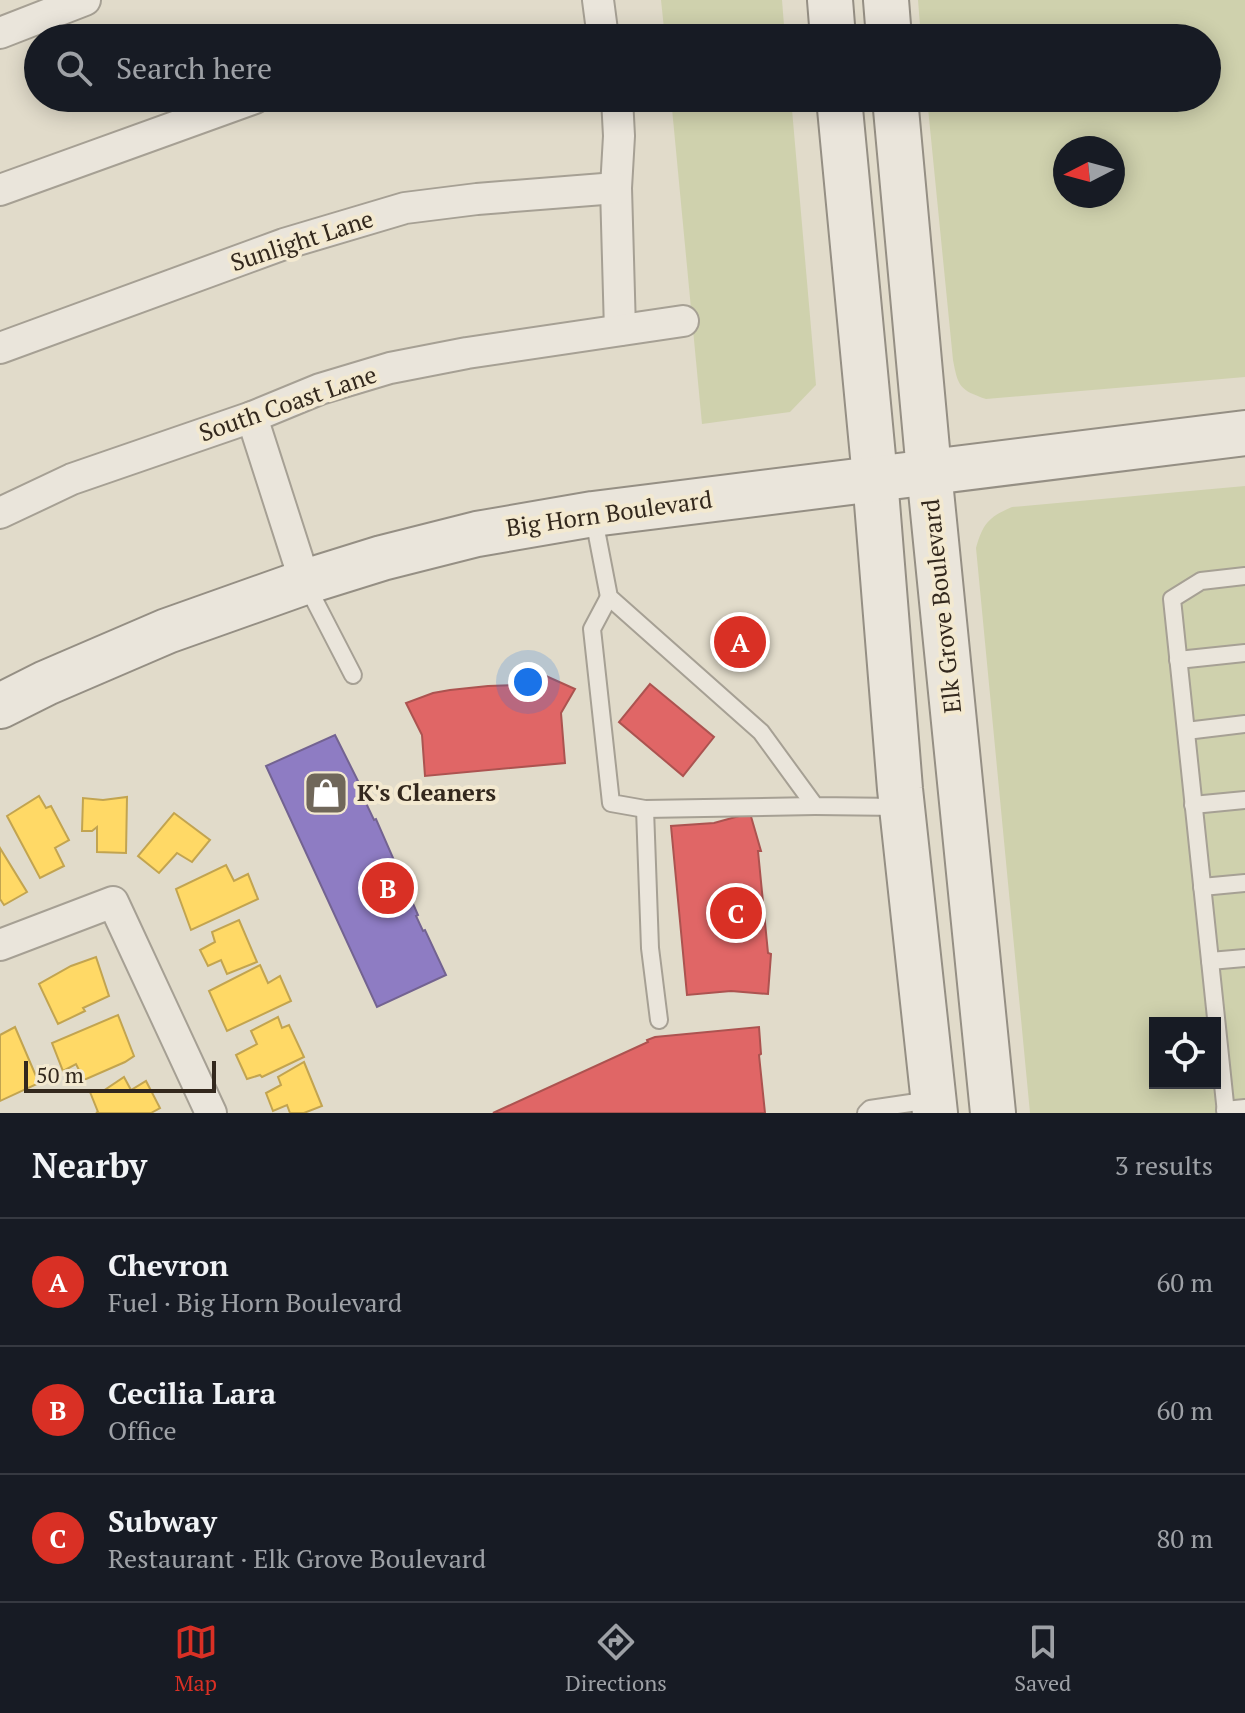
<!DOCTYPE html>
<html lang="en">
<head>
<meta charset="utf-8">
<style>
	body { margin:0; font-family:"PT Serif",serif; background:#20242c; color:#f1f3f6 }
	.controls { position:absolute; right:24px; bottom:24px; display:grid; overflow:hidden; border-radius:0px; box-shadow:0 4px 20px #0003 }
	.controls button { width:72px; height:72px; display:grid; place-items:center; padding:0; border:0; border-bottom:2px solid #363941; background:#171b24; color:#f1f3f6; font:40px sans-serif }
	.compass { position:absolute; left:1053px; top:136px; width:72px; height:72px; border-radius:50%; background:#171b24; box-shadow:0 4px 20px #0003; rotate:264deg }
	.scale { position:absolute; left:24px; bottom:20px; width:192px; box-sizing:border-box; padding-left:8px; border:4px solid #33281d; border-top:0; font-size:22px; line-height:28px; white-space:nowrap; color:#33281d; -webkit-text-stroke:6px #f3e9d0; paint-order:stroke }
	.you { position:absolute; left:528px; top:682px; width:28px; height:28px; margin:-20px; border:6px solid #fff; border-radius:50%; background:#1a73e8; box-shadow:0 0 0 12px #1a73e833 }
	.badge { display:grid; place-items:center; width:52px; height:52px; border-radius:50%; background:#d93025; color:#fff; font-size:26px; font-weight:700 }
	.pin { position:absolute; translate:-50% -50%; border:4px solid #fff; box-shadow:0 2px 8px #0006 }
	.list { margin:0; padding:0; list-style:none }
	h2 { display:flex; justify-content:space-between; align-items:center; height:104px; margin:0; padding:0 32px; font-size:34px }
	h2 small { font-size:26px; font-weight:400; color:#9ea1a6 }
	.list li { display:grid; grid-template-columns:52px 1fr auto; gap:24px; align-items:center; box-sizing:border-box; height:128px; padding:0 32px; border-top:2px solid #363941 }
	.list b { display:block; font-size:30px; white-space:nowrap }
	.list p { margin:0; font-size:26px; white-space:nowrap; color:#9ea1a6 }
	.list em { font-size:26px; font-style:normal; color:#9ea1a6 }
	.icon { flex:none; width:44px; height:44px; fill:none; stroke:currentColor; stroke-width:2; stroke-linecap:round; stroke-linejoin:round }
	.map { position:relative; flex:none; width:1245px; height:1113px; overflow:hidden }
	.search { position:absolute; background:#171b24; box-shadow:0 4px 20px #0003; left:24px; right:24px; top:24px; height:88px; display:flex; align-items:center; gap:20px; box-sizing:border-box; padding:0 28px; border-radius:44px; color:#9ea1a6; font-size:30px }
	.sheet { height:488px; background:#171b24 }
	nav { display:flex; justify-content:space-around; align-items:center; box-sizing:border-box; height:112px; border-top:2px solid #363941; background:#171b24; font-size:22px; color:#9ea1a6 }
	nav a { display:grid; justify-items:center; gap:4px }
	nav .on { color:#d93025 }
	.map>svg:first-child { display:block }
</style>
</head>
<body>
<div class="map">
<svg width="1245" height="1113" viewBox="0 0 1245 1113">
	<rect width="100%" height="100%" fill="#e1dbca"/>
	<g fill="#cfd1ad" fill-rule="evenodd">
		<path d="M661,0H782L785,38H665Z"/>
		<path d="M918,0H1245V377L986,399C960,390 958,387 953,360L927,98H1207V38H921ZM1113,148V196H1065V148Z"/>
		<path d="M671,98H791L816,385L790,412L702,424Z"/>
		<path d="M1245,486V1113H1030L976,548C983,523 989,517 1012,507ZM1155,1023H1215V1083H1155Z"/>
	</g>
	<g fill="#ffd966" stroke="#c2a450" stroke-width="2">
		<path d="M39,796L46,808L51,806L69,840L55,848L64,866L40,878L7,816Z"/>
		<path d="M127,797L126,853L97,852V827L92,831H82L83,798L103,800Z"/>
		<path d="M174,813L210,840L192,862L177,853L159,873L138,856Z"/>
		<path d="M0,848L27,892L4,905L0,899Z"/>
		<path d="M226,865L234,881L248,874L258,899L191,930L176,889Z"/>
		<path d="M239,920L257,962L227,974L221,960L208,966L200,950L215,942L212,932Z"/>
		<path d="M96,957L109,996L83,1008L85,1011L58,1024L39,984L71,966Z"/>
		<path d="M260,965L268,983L280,976L291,1001L227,1031L209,991Z"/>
		<path d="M118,1015L134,1056L125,1062L84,1080L76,1064L63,1071L52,1043Z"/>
		<path d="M278,1017L282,1028L289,1025L304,1057L262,1077L260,1075L247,1079L236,1055L257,1044L251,1031Z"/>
		<path d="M15,1027L39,1083L0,1101V1035Z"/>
		<path d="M304,1062L322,1106L304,1113H290L287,1105L273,1111L266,1093L281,1085L278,1077Z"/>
		<path d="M124,1077L131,1090L146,1081L160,1108L151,1113H96L98,1112L90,1092L103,1091Z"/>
	</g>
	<g fill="#e06666" stroke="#ac5350" stroke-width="2">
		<path d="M525,672L546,676L575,689L561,713L565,763L425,776L422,735L406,703L433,693L450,690L488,686L520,685Z"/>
		<path d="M650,684L714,737L683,776L619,722Z"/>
		<path d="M750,813L761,851H758L768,953L771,954L768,994L731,991L687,995L671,826L714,823Z"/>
		<path d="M759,1027L761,1054L759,1055L765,1113H493L648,1042L647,1040L655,1037Z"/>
	</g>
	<path fill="#8e7cc3" stroke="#736391" stroke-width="2" d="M335,735L358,781L356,782L374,820L376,819L418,915L416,916L423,931L425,930L446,975L377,1007L266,766Z"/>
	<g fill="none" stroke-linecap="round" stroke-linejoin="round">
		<g stroke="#a6a094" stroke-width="20">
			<g id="service">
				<path d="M593,514L609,597L761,732L815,806L900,807"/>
				<path d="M306,584L353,675"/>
				<path d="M609,597L592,629L611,803L645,809L815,806"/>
				<path d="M1178,660L1245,653"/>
				<path d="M1186,731L1245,724"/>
				<path d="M1193,805L1245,800"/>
				<path d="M645,809L650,948L659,1020"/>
				<path d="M1202,887L1245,883"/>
				<path d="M1210,961L1245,958"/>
				<path d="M1225,1110L1245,1108"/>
				<path d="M866,1113L870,1109L931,1100"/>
				<path d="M1226,1113L1172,599L1201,581L1245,576"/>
			</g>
		</g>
		<g stroke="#a6a094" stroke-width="34">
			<g id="minor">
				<path d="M598,0L603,38"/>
				<path d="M0,33L85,0"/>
				<path d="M617,98L619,136L616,188L620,330"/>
				<path d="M0,190L255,98"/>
				<path d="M0,348L284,244L405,208L477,199L616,188"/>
				<path d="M252,417L305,582"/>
				<path d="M0,513L72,479L252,417L320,389L390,368L467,353L683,321"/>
				<path d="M0,945L113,902L211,1113"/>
			</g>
		</g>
		<g stroke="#958f84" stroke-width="48">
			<g id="secondary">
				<path d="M830,0L833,38"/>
				<path d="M886,0L889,38"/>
				<path d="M839,98L875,478L900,789L935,1113"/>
				<path d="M895,98L929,471L993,1113"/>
				<path d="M0,706L46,683L167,631L305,582L382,558L477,534L593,514L1245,433"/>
			</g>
		</g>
		<use href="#service" stroke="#eae5db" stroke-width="16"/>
		<use href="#minor" stroke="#eae5db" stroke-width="30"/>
		<use href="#secondary" stroke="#eae5db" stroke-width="44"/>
	</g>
	<defs>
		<g id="shop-square" transform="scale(2.3)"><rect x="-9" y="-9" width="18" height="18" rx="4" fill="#70675a" stroke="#f3e9d0"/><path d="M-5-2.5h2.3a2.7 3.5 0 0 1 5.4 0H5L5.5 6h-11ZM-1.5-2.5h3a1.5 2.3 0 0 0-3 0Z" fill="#fff"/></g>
	</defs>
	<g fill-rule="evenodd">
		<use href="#shop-square" x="326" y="793"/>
	</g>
	<g text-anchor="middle" stroke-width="8" stroke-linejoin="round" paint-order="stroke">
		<g font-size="24" fill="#33281d" stroke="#f3e9d0">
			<text transform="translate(302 241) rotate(-18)" y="8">Sunlight Lane</text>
			<text transform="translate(288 404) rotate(-19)" y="8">South Coast Lane</text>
			<text transform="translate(609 514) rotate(-8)" y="8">Big Horn Boulevard</text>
			<text transform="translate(942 606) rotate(-96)" y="8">Elk Grove Boulevard</text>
		</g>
		<g font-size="24" font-weight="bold" fill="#33281d" stroke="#f3e9d0" text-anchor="start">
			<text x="357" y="801">K's Cleaners</text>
		</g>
	</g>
</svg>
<div class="controls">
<button><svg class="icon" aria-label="locate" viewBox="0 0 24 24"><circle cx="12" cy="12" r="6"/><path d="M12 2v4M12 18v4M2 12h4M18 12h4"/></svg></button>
</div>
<svg class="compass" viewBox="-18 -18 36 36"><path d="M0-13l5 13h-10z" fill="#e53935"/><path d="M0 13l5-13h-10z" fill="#9ea1a6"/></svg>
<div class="scale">50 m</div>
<div class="you"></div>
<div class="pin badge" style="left:740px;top:642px">A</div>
<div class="pin badge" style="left:388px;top:888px">B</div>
<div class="pin badge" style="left:736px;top:913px">C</div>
<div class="search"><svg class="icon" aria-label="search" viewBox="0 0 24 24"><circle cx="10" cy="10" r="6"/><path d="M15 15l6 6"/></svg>Search here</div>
</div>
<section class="sheet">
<h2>Nearby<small>3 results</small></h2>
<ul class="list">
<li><span class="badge">A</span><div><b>Chevron</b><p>Fuel · Big Horn Boulevard</p></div><em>60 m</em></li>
<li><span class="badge">B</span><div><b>Cecilia Lara</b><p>Office</p></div><em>60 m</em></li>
<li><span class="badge">C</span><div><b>Subway</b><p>Restaurant · Elk Grove Boulevard</p></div><em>80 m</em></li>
</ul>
</section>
<nav>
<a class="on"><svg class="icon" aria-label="map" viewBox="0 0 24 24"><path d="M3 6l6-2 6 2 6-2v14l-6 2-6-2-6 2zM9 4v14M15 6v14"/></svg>Map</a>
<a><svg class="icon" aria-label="directions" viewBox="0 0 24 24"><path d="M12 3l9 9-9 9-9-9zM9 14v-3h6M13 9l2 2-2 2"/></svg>Directions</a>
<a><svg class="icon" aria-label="saved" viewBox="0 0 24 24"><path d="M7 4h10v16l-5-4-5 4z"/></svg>Saved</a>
</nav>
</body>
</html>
